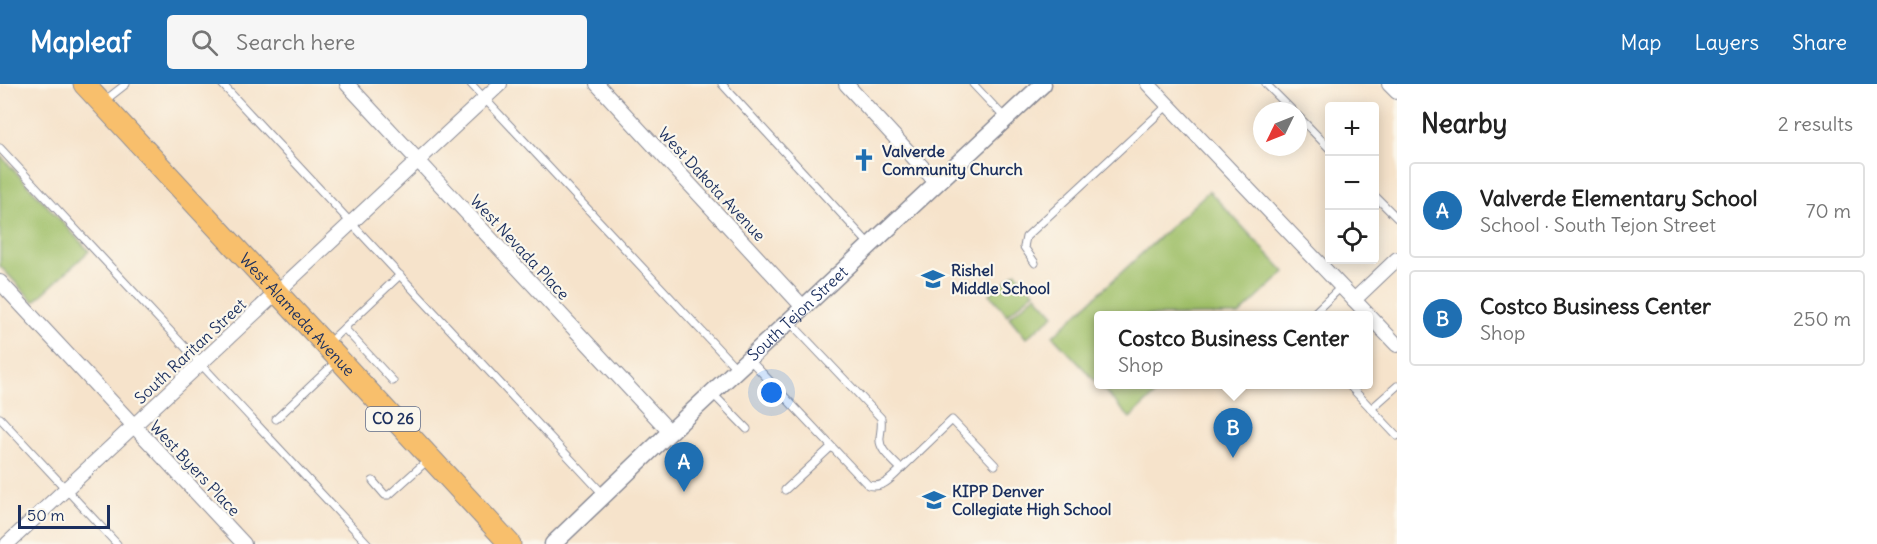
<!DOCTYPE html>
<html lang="en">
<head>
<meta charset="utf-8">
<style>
	body { margin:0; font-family:Delius,sans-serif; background:#f6f6f6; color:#222 }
	.controls { position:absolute; right:18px; top:18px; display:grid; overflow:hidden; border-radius:6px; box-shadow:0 3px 15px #0003 }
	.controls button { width:54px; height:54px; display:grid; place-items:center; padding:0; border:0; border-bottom:2px solid #e0e0e0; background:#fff; color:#222; font:30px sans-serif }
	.compass { position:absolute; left:1253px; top:18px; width:54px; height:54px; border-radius:50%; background:#fff; box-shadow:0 3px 15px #0003; rotate:227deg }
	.scale { position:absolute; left:18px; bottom:15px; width:92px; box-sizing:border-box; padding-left:6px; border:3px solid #1b2f5e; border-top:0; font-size:16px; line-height:21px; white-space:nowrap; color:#1b2f5e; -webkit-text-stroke:4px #fbf7ec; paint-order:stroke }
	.you { position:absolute; left:772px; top:309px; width:21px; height:21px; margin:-15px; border:4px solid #fff; border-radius:50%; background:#1a73e8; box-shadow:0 0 0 9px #1a73e833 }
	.badge { display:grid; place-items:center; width:39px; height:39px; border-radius:50%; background:#1f6fb2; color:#fff; font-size:20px; font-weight:700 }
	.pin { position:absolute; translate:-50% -50px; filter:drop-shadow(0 2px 3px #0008) }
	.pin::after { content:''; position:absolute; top:32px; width:21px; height:18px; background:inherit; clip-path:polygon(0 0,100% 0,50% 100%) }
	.popup { position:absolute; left:1094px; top:227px; width:279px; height:78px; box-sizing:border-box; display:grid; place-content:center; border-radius:6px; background:#fff; filter:drop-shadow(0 2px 4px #0005); font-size:20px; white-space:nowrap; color:#767676 }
	.popup b { font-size:22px; color:#222 }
	.popup::after { content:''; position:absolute; left:50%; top:100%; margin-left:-12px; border:12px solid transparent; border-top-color:#fff }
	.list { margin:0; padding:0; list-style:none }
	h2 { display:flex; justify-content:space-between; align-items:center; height:78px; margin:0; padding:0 24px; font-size:26px }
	h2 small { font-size:20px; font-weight:400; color:#767676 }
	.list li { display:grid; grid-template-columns:39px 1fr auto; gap:18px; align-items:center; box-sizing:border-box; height:96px; margin:0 12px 12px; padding:0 12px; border:2px solid #e0e0e0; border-radius:6px }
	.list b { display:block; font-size:22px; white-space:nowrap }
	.list p { margin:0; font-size:20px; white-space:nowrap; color:#767676 }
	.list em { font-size:20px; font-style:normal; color:#767676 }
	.icon { flex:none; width:33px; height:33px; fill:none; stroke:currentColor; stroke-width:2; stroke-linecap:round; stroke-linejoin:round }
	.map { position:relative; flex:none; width:1397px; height:460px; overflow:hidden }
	header { display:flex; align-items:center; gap:36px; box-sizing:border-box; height:84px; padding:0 30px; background:#1f6fb2; color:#fff }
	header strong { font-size:28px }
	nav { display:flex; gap:33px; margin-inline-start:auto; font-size:21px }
	.search { width:420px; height:54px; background:#f6f6f6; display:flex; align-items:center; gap:15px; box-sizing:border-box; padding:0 21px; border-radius:6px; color:#767676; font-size:22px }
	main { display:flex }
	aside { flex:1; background:#fff }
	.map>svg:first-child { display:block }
</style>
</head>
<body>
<header>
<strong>Mapleaf</strong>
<div class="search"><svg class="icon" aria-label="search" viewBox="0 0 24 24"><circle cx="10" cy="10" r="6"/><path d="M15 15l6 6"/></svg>Search here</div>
<nav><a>Map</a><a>Layers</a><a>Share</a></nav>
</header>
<main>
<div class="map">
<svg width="1397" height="460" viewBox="0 0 1397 460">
	<rect width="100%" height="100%" fill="#fbf7ec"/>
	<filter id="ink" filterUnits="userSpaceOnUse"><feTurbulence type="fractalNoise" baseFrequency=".0167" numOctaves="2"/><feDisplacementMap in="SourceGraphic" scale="12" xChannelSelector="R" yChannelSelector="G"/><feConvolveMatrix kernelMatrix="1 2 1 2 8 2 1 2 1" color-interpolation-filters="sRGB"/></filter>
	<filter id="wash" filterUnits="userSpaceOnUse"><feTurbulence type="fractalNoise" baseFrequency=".008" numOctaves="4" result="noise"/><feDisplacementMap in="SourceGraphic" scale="24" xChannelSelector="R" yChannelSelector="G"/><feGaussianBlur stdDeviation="1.35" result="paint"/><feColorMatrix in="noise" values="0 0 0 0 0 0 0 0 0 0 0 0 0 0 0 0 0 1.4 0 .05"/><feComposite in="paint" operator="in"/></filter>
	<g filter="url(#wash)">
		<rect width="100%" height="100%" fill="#f6e3cb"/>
		<g fill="#9fbf67" stroke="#5d7762" stroke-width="1.5">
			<path d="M0,71L89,167L34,218L0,182Z"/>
			<path d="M1209,107L1285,188L1239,231L1098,232V300L1053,252Z"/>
			<path d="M1016,188L1034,208L1007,231L990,210Z"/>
			<path d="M1036,211L1054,231L1026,254L1009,233Z"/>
			<path d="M1099,301H1165L1130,334Z"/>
		</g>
	</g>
	<g filter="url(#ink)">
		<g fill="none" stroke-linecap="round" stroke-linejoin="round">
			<g stroke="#888994" stroke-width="9">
				<g id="service">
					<path d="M222,0L604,411"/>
					<path d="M471,0L737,285"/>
					<path d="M722,0L870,161"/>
					<path d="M973,0L1006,35"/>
					<path d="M1266,0L1293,27"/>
					<path d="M103,18L126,0"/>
					<path d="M1298,32L1330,65"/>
					<path d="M0,64L368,460"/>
					<path d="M1374,111L1397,134"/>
					<path d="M1035,179L1024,163L1026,153L1168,21"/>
					<path d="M1311,232L1341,203"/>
					<path d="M344,244L393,297"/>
					<path d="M327,260L400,191"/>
					<path d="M748,274L868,401C883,405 890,395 901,385C893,376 878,366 880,353C881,345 882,342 881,334L790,238"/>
					<path d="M1348,300L1397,352"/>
					<path d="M712,309L747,345"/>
					<path d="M1371,325L1397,302"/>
					<path d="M0,334L117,460"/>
					<path d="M276,335L337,277"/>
					<path d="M901,385L952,336L995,381"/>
					<path d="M373,397L385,411H389L429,375"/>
					<path d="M785,406L831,363"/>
				</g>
			</g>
			<g stroke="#888994" stroke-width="16">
				<g id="minor">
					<path d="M347,0L670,348"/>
					<path d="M597,0L803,223"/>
					<path d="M846,0L937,99"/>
					<path d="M1148,0L1397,261"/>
					<path d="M1389,0L1397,8"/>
					<path d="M0,198L244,460"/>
					<path d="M1354,216L1397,175"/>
					<path d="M7,460L500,0"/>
				</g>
			</g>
			<g stroke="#888994" stroke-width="19">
				<g id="tertiary">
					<path id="s1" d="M553,460L670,348L1043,0"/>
				</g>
			</g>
			<g stroke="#888994" stroke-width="23">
				<g id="primary">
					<path id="s2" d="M84,0L510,460"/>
				</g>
			</g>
			<use href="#service" stroke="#fff" stroke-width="7"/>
			<use href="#minor" stroke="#fff" stroke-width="14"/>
			<use href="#tertiary" stroke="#fff" stroke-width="16"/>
			<use href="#primary" stroke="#f8bf6c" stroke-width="21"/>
		</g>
	</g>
	<defs>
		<g id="church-bare" transform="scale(1.8)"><path d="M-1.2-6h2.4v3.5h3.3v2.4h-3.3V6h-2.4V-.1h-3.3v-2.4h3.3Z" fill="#1f6fb2" stroke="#fbf7ec" stroke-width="2.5" paint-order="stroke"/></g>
		<g id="school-bare" transform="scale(1.8)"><path d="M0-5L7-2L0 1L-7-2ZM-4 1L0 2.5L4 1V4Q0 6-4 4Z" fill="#1f6fb2" stroke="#fbf7ec" stroke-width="2.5" paint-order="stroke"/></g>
	</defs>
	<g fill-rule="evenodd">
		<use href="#church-bare" x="864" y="76"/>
		<use href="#school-bare" x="933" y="195"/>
		<use href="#school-bare" x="934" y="416"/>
	</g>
	<g text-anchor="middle" stroke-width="4.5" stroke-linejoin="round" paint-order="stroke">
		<rect fill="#fbf7ec" stroke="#5e6b89" stroke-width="1.5" x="366" y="323" width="54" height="24" rx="4.5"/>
		<g font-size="15" font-weight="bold" fill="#1b2f5e">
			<text x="393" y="340">CO 26</text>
		</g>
		<g font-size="16" font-weight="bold" fill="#1b2f5e" stroke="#fbf7ec" text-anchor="start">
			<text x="882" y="73">Valverde<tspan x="882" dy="18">Community Church</tspan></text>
			<text x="951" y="192">Rishel<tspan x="951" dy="18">Middle School</tspan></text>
			<text x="952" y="413">KIPP Denver<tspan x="952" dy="18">Collegiate High School</tspan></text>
		</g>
		<g font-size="16" fill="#1b2f5e" stroke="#fbf7ec">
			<text transform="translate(712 100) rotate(47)" y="6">West Dakota Avenue</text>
			<text transform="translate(520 163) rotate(47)" y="6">West Nevada Place</text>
			<text dy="6" stroke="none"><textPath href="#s1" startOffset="336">South Tejon Street</textPath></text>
			<text dy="6" stroke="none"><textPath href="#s2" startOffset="314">West Alameda Avenue</textPath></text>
			<text transform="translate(190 267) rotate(-43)" y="6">South Raritan Street</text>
			<text transform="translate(195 384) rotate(47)" y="6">West Byers Place</text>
		</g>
	</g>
</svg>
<div class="controls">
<button>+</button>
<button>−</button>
<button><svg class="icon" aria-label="locate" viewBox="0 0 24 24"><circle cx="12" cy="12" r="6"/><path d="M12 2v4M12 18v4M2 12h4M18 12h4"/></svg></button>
</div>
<svg class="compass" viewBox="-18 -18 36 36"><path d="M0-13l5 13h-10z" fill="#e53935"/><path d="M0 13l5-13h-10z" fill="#767676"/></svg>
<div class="scale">50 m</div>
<div class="you"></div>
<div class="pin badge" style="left:684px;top:408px">A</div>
<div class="pin badge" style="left:1233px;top:374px">B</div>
<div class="popup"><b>Costco Business Center</b>Shop</div>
</div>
<aside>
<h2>Nearby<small>2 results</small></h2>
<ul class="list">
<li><span class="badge">A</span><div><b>Valverde Elementary School</b><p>School · South Tejon Street</p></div><em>70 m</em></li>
<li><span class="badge">B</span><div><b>Costco Business Center</b><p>Shop</p></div><em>250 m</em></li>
</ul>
</aside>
</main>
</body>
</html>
